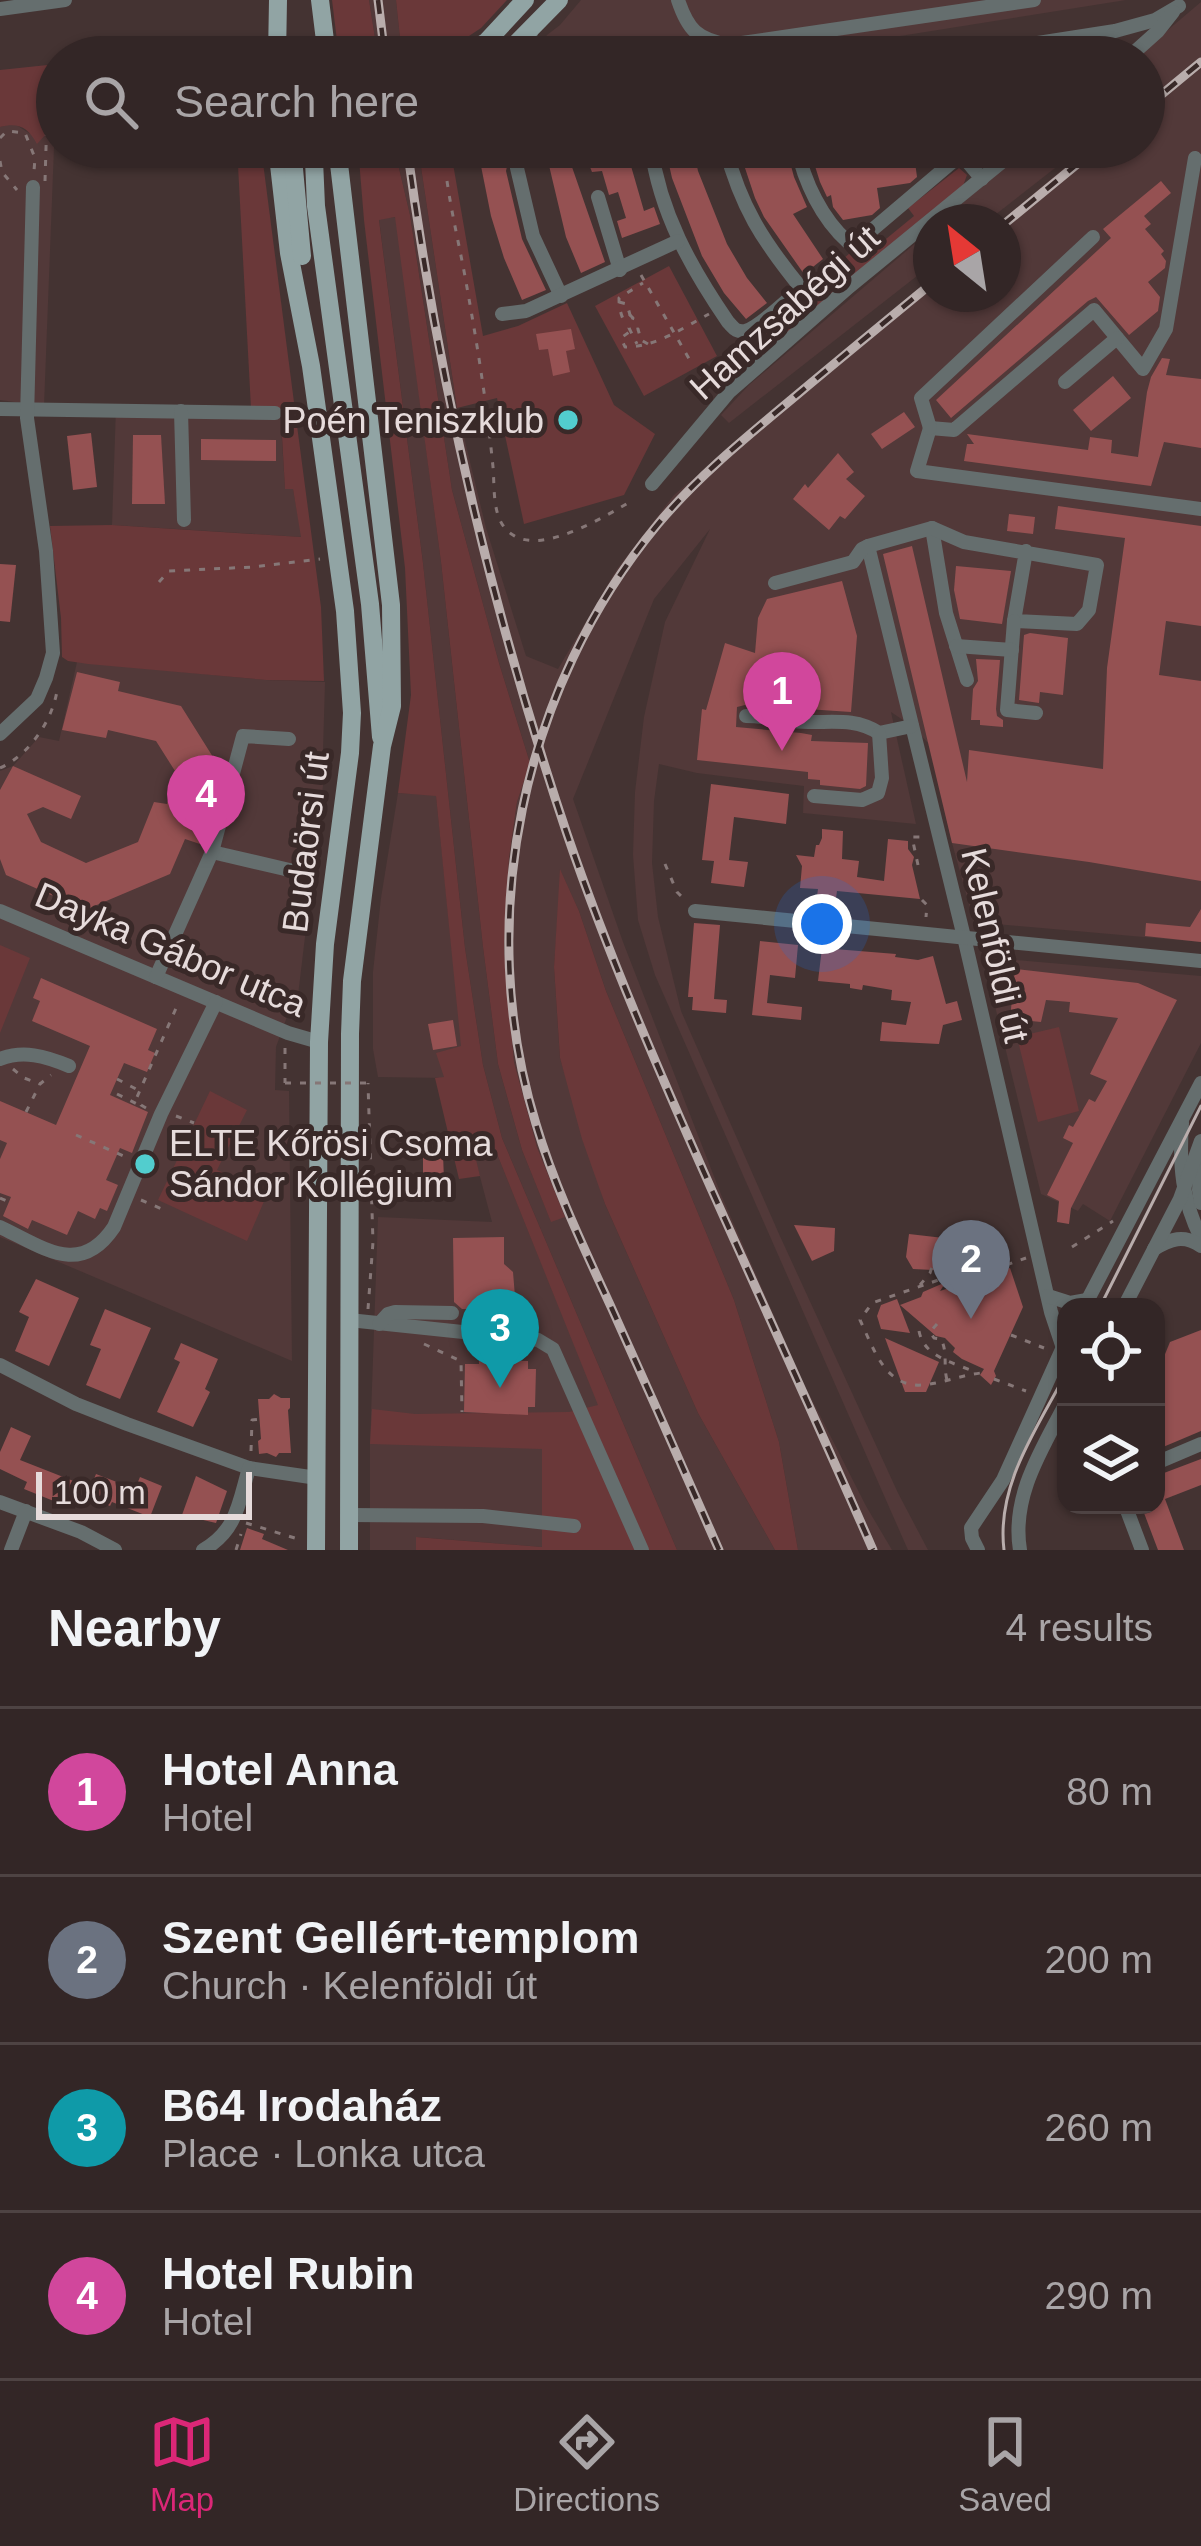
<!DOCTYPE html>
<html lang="en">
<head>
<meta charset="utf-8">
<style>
	body { margin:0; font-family:Helvetica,sans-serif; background:#3e3232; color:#f1f3f6 }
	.controls { position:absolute; right:36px; bottom:36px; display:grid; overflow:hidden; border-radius:24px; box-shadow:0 3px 9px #0004 }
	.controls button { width:108px; height:108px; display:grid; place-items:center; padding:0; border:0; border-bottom:3px solid #4e4343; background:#332626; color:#f1f3f6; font:60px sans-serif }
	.compass { position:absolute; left:913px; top:204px; width:108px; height:108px; border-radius:50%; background:#332626; box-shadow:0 3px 9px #0004; rotate:330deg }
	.scale { position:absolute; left:36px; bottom:30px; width:216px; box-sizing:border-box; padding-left:12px; border:6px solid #e6dbdb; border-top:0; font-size:33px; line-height:42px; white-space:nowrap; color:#e6dbdb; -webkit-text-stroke:9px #392928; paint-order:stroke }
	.you { position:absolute; left:822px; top:924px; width:42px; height:42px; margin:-30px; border:9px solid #fff; border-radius:50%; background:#1a73e8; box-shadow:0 0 0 18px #1a73e833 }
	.badge { display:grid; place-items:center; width:78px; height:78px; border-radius:50%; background:#db2777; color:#fff; font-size:39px; font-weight:700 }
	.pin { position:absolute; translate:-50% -99px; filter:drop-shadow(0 3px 6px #0008) }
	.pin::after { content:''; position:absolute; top:63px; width:42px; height:36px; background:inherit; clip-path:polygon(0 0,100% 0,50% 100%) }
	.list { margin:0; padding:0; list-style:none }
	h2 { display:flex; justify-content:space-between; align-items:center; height:156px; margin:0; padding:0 48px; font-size:51px }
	h2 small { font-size:39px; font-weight:400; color:#a9a5a7 }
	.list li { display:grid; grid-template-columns:78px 1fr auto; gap:36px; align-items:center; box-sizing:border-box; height:168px; padding:0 48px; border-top:3px solid #4e4343 }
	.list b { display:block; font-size:45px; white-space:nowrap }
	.list p { margin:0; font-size:39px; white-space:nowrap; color:#a9a5a7 }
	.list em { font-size:39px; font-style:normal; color:#a9a5a7 }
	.icon { flex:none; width:66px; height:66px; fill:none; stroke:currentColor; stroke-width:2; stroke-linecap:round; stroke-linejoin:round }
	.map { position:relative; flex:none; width:1201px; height:1550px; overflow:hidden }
	.search { position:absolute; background:#332626; box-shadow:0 3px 9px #0004; left:36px; right:36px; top:36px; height:132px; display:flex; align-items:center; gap:30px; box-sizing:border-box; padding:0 42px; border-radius:66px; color:#a9a5a7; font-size:45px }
	.sheet { height:828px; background:#332626 }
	nav { display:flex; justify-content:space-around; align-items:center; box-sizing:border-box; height:168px; border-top:3px solid #4e4343; background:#332626; font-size:33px; color:#a9a5a7 }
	nav a { display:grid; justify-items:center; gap:6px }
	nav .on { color:#db2777 }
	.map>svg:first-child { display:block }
</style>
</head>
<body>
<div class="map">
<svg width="1201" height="1550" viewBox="0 0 1201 1550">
	<rect width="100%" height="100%" fill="#443332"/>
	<g fill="#523939">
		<path d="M369,0H396L402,57H378Z"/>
		<path d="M581,0H1126L768,57H542L540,47L547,35L560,25Z"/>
		<path d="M1201,2V499L1199,508L1201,509V942L974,922L952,843L930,745L912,726L891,712L916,824L803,813L804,786L697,773L659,764L654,801L652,863L658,917L681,1011L779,1234L898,1493L928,1550H908L655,975L638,920L633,855L635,792L644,717L665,622L710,529L654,599L573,799L623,942L722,1197L803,1382L866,1506L892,1550H798L779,1442L734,1300L606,991L579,911L561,872L554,967L560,1058L605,1204L698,1413L775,1550H677L502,1138L483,1065L465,948L423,563L379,219L396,217L441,562L483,947L498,1064L522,1150L551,1221L564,1216L537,1147L514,1062L504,948L509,858L517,802L530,763L499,663L452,490L410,215L394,147H418L457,408L486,528L526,656L558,669L617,569L674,495L931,280V294H1003V222H1000L1089,147H1144V57H1136Z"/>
		<path d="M55,122L44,406L0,400V127L13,123L32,135Z"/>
		<path d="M1029,147H1082L986,222H940Z"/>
		<path d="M931,230V265L729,423L721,415L749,385Z"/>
		<path d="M116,407L280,409L285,488L293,489L302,537L112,525Z"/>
		<path d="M77,662L266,680L325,682L323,750L327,752L297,1004L288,1014L276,1047L275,1090L289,1091L292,1361L0,1237V771L13,766L39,737L59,741Z"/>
		<path d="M398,793L436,795L462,1047L445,1078L378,1077L373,1049V972L381,898Z"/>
		<path d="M983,957L1201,976V1043L1110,1221L1083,1204L1078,1211L1041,1194Z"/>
		<path d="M491,1139L599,1405L542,1449V1547L417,1537L416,1550H370V1444L378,1217L492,1222L471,1143Z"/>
	</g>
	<g fill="#6a3839">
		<path d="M332,0H369L378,57H339Z"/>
		<path d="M396,0H507L481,28L445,52L433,57H402Z"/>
		<path d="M261,43V57H121Z"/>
		<path d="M57,64V122L37,144C28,127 18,122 0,127V70Z"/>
		<path d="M237,147H261L295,410L251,408Z"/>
		<path d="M358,147H394L410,215L452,490L499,663L530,763L517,802L509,858L504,948L514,1062L537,1147L565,1217L551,1222L522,1150L498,1064L483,947L441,562L395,217L379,220L423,563L465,948L483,1065L502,1138L677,1550H416V1537L542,1547V1449L370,1444L372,1409L415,1414L569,1412L598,1405L491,1139L472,1143L480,1176L459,1179L435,1078L444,1077L436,1053L461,1046L436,796L398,793L411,695L405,568L364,220Z"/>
		<path d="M418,147H502L503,154L452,158L483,336L518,326L567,303L614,405L655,434L624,495L524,524L497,398L457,408Z"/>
		<path d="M959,168L967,175L963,186L753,364L750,359L751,353L742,339L754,334L850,253H859L864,257L914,216L908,208Z"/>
		<path d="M669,266L717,356L644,396L595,306Z"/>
		<path d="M296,418L321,607L324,681L266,680L88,664L68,661L62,657L61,618L50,526L112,525L301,537L293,489H285L281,419Z"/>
		<path d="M560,869L579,911L606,991L734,1300L779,1442L798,1550H775L698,1413L605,1204L582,1139L560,1058L554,967Z"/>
		<path d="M0,945L30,958L0,1033Z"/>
		<path d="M1059,1027L1079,1111L1038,1122L1017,1037Z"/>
		<path d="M210,1091L247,1110L217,1170L268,1192L247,1241L158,1200Z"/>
	</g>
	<g fill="#955152">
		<path d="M684,36L689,57H665L662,39Z"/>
		<path d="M594,147H640L643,164L631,166L644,211L654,207L660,224L622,238L617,221L626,218L618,192L609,195L602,171L592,172L588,162L572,167L605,262L581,273L566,237L547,157L594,149Z"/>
		<path d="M665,147H693L698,171L727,244L747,278L767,303L746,319L724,293L702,256L672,178Z"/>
		<path d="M738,147H786L794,177L807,207L793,214L823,259L804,274L764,217L755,198Z"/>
		<path d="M809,147H913L917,177L910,183L877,188L880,208L872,215L843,220L833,207L831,195L827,197L820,182Z"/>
		<path d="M508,162L506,171L522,239L546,290L522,300L504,258L491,216L481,166Z"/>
		<path d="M1161,181L1171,193L1144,216L1151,224L1145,229L1164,251L1161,254L1166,261L1165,268L1148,282L1160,297L1158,311L1129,335L1096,297L1088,301L951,418L936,400L1111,238L1103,229Z"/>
		<path d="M571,329L575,349L566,351L570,372L553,376L548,349L539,350L536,334Z"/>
		<path d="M1162,358L1170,359L1166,375L1201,379V448L1164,442L1151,486L964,461L967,444H974L967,434L1088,450L1090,437L1112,440L1111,453L1138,457L1147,392L1151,377Z"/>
		<path d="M1113,376L1131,398L1091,431L1073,410Z"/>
		<path d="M904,412L915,427L882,449L871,434Z"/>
		<path d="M91,433L97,487L73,490L67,436Z"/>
		<path d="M133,435H161L165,504H132Z"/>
		<path d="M201,439L276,440V461L201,460Z"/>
		<path d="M838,453L854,472L846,479L865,496L845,519L840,516L829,530L793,499L805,484L808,488Z"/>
		<path d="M1058,506L1201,526V626L1166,621L1159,675L1201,681V881L1089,862L952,843L883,554L912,546L967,782L969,750L1103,769L1107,668L1125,538L1055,529Z"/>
		<path d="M1009,514L1035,517L1033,534L1007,531Z"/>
		<path d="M0,564L16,565L10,622L0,621Z"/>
		<path d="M956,566L1011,571L1002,624L960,619L954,590Z"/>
		<path d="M842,581L857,636L851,712L745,705L737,707L736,727L801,733L812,735L811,741L868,743L866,786L860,789L820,785V780L808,779V772L697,760L702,709L706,710L725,643L755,653L758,618L767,599Z"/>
		<path d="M1030,633L1068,638L1063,695L1040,692L1039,703L1019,700L1024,635Z"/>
		<path d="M976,659L1000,660L996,709L997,716L1003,720V727L980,725V720H971L973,689L978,681Z"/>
		<path d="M77,672L120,682L118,691L181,706L218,765L205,814L210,815L200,844L185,839L170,874L85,910L6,875L0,859V790L13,766L81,796L71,819L43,807L27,814L41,842L86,863L138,842L154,802L167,804L175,771L156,741L108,730L106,738L62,730Z"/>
		<path d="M711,784L789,794L786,824L734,817L729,860L748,862L744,887L711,883L714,861L702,860Z"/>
		<path d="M822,829L843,831L842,859L859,861L857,877L884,881L888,839L908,841V849L914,857L912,865L920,899L837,891L836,898L817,896L818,889L800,888L802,866L796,855L814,857L816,845H819L822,838Z"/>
		<path d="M1201,909V942L1145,936L1146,923L1190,927Z"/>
		<path d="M694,923L720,925L714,999L727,1000L726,1013L692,1010L693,997H688Z"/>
		<path d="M760,941L798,945L795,978L770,975L767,1003L802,1007L801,1020L752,1015Z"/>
		<path d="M822,948L896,954L895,957L918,960L933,956L946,1004L957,1001L962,1020L943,1025L939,1044L880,1041L882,1022L906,1025L911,1002L891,1000L892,990L863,985L862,990L850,988V984L818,981Z"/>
		<path d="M1015,969L1138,983L1177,1000L1071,1208L1069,1224L1057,1222L1059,1201L1047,1195L1073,1143L1063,1138L1069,1125L1073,1127L1089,1099L1095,1102L1107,1081L1090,1074L1118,1018L1069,1012L1070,1002L1046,1000L1041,1022L1010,1019Z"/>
		<path d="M41,978L157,1029L148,1050L155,1053L147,1072L124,1063L110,1095L148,1112L132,1153L120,1148L106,1180L118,1185L107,1211L100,1208L95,1219L78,1211L67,1235L32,1220L28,1229L3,1216L11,1197L0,1193V1159L7,1143L0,1140V1101L56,1125L90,1046L32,1021L40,1001L33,998Z"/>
		<path d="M453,1020L457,1046L433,1050L428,1024Z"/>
		<path d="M443,1154L444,1180L423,1181V1155Z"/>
		<path d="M794,1225L835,1228L834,1251L812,1261Z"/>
		<path d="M909,1234L961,1240L956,1251L958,1264L953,1271L913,1269L906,1257Z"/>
		<path d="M504,1237V1264L513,1272L516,1309L513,1312L500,1313L495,1309H462L454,1302L453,1238Z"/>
		<path d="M1010,1268L1023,1307L994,1371L996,1376L991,1385L980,1375L984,1369L962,1359L953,1352L955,1348L945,1338L936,1336L900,1305L921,1297L923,1292L946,1282L940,1291Z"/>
		<path d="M36,1279L79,1298L49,1366L15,1351L29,1317L19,1312Z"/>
		<path d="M897,1299L910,1333L881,1329L877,1316L881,1305Z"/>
		<path d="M105,1309L151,1328L120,1399L86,1385L101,1349L90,1345Z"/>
		<path d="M1201,1330V1431L1156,1450V1376L1170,1342Z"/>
		<path d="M885,1338L939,1362L926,1392H905Z"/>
		<path d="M181,1343L218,1359L205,1389L210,1392L193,1427L157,1412L180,1362L174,1359Z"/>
		<path d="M479,1360L528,1361V1369H536L535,1407H528V1415L464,1412L465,1364H479Z"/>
		<path d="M274,1394L281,1398H290V1408L288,1410L291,1453H279L276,1457L267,1453L259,1454L258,1441L261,1439L258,1399H269Z"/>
		<path d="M11,1427L31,1436L20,1460L76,1482L66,1506L24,1489L27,1482L0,1469V1452Z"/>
		<path d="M1201,1459V1485L1165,1499L1184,1550H1158L1141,1505H1156V1476Z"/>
		<path d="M96,1474L135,1489L140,1477L162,1486L150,1517L112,1502L110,1506L87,1496Z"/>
		<path d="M196,1476L227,1491L216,1523L182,1515Z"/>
		<path d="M247,1528L264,1534L262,1539L288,1550H240Z"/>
	</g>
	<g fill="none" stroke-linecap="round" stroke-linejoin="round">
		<g stroke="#867777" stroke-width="3" stroke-dasharray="6 9" stroke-linecap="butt">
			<path d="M908,46L910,57"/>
			<path d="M241,57L245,49L258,47"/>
			<path d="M0,138L7,131L25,133L35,158L34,171"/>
			<path d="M0,161L2,172L17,190"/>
			<path d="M45,181L47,115L57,112"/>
			<path d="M447,181C452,216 460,248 466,282C477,343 487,405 493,467C495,489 491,522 513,535C543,555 606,516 633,500"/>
			<path d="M641,275L692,364"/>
			<path d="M619,302L627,304L630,315L627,319H623C620,311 619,307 619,298L643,283"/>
			<path d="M630,315L633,318L629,328L637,344"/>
			<path d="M648,344L641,340L638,329L632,330L621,338L625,347C656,347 681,329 709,314"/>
			<path d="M159,582L169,571L253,567L320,559"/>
			<path d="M0,768C29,755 52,721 57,691"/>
			<path d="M317,807L315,825L322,826"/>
			<path d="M665,864L677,892L686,901"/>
			<path d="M918,865L912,837H923"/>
			<path d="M922,900L927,905L926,917"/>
			<path d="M820,905L821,897"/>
			<path d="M285,1048V1083"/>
			<path d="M13,1069L24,1078L40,1084"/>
			<path d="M117,1079L138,1090"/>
			<path d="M117,1094L139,1105"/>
			<path d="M146,1108L141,1105L137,1097L177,1006L175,1002"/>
			<path d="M26,1112L40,1084L51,1075"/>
			<path d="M176,1116L194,1123"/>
			<path d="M76,1135L128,1158"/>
			<path d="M0,1198L9,1202"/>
			<path d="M141,1200L162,1209L164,1203"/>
			<path d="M1072,1247L1113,1221"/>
			<path d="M956,1251L984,1270"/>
			<path d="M967,1279L947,1277L872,1303L860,1320C874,1349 885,1388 923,1385C943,1383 962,1375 981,1373"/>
			<path d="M920,1285L930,1273L934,1261"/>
			<path d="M950,1285L1026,1258"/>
			<path d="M368,1309L373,1242L368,1083"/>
			<path d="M937,1324L930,1332L934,1338L941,1339C948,1353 943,1365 947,1380"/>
			<path d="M919,1331C924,1357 952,1362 975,1372"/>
			<path d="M1011,1335L1044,1348"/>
			<path d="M424,1344L461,1361L462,1412"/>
			<path d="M994,1379L1026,1391"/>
			<path d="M251,1451L252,1420L261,1419"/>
			<path d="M246,1523L298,1539"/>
			<path d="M236,1550L241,1534"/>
		</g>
		<g stroke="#656e6e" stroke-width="14">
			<path d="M678,0C688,30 697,39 728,45L1034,0"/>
			<path d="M0,9L65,0"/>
			<path d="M528,57L531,30"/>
			<path d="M946,57L1115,31L1155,20L1179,6"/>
			<path d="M1129,57L1158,31L1173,12"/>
			<path d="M651,147C660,213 691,268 728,322C734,328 735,332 745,331C759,328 789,298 801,288C762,240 741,207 725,147"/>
			<path d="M797,147C804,182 822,219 848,242L859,241L951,163L965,147"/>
			<path d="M955,147L982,179"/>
			<path d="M1195,158L1166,329L1143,369L1094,310L954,430L930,428L917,471L1201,509"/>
			<path d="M517,168L533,236L561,296"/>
			<path d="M598,197L620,270"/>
			<path d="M502,314L526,311L678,241"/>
			<path d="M1065,382L1117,338"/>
			<path d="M0,409L275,413"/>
			<path d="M181,411L184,520"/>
			<path d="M930,428L921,398L1093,237"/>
			<path d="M652,484L729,392L850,286L1020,147"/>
			<path d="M932,528L946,613L967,680"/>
			<path d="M868,546L964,937L1051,1312L1066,1357"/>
			<path d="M775,583L853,562L862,549L868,546L932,528L964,542L1097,565L1089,610L1077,624L1014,621L1026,551"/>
			<path d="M1014,621L1007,710L1036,713"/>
			<path d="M956,646L1012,650"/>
			<path d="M746,716C763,716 778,719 794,721C824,725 851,715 879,733L912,726"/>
			<path d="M0,734L37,699L46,678L53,653L46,551L27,418L33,187"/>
			<path d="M814,796L862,800L878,793L882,778L879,733"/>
			<path d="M212,852L298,872"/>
			<path d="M0,911L288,1033L319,1042"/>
			<path d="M695,911L1201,961"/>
			<path d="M156,977L212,852L243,736L289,739"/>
			<path d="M0,1059C23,1050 45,1056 69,1066"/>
			<path d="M1182,1123C1179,1165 1182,1200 1201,1238"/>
			<path d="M1201,1160L1199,1190L1201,1203"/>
			<path d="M0,1227C43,1247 80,1278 114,1227L161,1114L216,1002"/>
			<path d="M1154,1249C1170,1239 1184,1234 1201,1246"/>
			<path d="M1048,1296L1070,1303L1087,1300"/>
			<path d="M1084,1307L1201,1083"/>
			<path d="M1124,1307L1180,1199L1201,1141"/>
			<path d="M349,1320L538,1340L553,1349L642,1550"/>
			<path d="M379,1324L388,1314L395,1312L452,1313"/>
			<path d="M0,1365L76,1404L127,1424L249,1468L317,1478"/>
			<path d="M1156,1463L1201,1444"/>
			<path d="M0,1502L81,1532L115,1550"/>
			<path d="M1125,1505L1142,1550"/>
			<path d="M349,1515L483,1516L574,1526"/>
			<path d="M11,1550L26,1511"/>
			<path d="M203,1550C237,1531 239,1502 249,1468"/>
			<path d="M978,1550L972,1538L971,1528L1003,1480L1064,1345"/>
			<path d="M1020,1550C1011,1496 1042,1449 1066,1403"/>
		</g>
		<g stroke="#91a4a4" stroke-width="18">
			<path d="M320,0L327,57"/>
			<path d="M277,57L278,0"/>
			<path d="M462,57L486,42L525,0"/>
			<path d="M503,57L559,0"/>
			<path d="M277,147L289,253L311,366L345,611L352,713L350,753L325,944L319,1042L316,1550"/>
			<path d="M292,147L302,256"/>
			<path d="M318,147L314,160L316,206L370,604L381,737"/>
			<path d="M337,147L391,605L392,706L382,746L352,981L350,1034L349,1550"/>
		</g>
		<g stroke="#b9adac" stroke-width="3">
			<path d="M1100,1307L1201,1106"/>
			<path d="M1004,1550C996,1485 1037,1429 1066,1373"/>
		</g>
		<g stroke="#b9adac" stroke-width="9">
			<g id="rail">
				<path d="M378,0L385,57"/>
				<path d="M1144,109L1201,62"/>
				<path d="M407,147C438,381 492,611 567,834C609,957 661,1076 714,1195C767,1313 821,1431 873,1550"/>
				<path d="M1003,225L1098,147"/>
				<path d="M719,1550C684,1470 648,1389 612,1309C584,1248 555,1188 536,1124C473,920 522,688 658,524C699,475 749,435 798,394C842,357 886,321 931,284"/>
			</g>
		</g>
		<use href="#rail" stroke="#392928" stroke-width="4.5" stroke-dasharray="14" stroke-linecap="butt"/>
		<path stroke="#867777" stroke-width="3" stroke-dasharray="6 9" stroke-linecap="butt" d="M285,1083H368"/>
	</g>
	<g fill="#52cdce" stroke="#392928" stroke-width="4.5">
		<circle cx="568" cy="420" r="12"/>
		<circle cx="145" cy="1164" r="12"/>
	</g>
	<g text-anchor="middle" stroke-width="10" stroke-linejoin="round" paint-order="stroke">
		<g font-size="36" fill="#e6dbdb" stroke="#392928">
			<text transform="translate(784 312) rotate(-42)" y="13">Hamzsabégi út</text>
			<text transform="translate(305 842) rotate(-83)" y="13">Budaörsi út</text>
			<text transform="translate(996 945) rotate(77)" y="13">Kelenföldi út</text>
			<text transform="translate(171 949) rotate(23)" y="13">Dayka Gábor utca</text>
		</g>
		<g font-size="36" fill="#e6dbdb" stroke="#392928" text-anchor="end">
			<text x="544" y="433">Poén Teniszklub</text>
			<text x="169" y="1156" text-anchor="start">ELTE Kőrösi Csoma<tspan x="169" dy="41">Sándor Kollégium</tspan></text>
		</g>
	</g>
</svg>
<div class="controls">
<button><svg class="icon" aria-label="locate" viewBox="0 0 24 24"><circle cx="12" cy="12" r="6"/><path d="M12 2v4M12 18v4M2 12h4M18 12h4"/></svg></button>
<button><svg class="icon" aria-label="layers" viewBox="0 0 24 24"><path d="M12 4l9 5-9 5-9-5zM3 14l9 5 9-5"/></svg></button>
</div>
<svg class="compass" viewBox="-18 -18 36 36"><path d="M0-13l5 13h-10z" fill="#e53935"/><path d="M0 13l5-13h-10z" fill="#a9a5a7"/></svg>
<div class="scale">100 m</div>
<div class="you"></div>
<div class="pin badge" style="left:782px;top:751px;background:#d1479c">1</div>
<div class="pin badge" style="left:971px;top:1319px;background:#6b7280">2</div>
<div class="pin badge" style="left:500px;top:1388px;background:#0f9aa8">3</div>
<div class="pin badge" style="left:206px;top:854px;background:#d1479c">4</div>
<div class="search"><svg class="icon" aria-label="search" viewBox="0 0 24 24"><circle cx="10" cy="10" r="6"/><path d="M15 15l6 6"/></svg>Search here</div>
</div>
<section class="sheet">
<h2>Nearby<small>4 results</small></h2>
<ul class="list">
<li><span class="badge" style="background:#d1479c">1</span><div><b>Hotel Anna</b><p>Hotel</p></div><em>80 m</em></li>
<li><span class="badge" style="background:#6b7280">2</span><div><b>Szent Gellért-templom</b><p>Church · Kelenföldi út</p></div><em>200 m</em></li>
<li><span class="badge" style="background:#0f9aa8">3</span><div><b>B64 Irodaház</b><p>Place · Lonka utca</p></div><em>260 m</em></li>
<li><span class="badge" style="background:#d1479c">4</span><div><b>Hotel Rubin</b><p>Hotel</p></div><em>290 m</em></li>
</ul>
</section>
<nav>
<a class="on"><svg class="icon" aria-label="map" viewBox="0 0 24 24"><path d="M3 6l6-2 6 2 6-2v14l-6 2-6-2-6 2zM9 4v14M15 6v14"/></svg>Map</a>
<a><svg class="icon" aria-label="directions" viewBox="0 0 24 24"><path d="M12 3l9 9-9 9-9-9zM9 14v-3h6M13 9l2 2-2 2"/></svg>Directions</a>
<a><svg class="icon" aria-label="saved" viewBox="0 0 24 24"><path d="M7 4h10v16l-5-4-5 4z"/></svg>Saved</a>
</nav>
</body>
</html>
